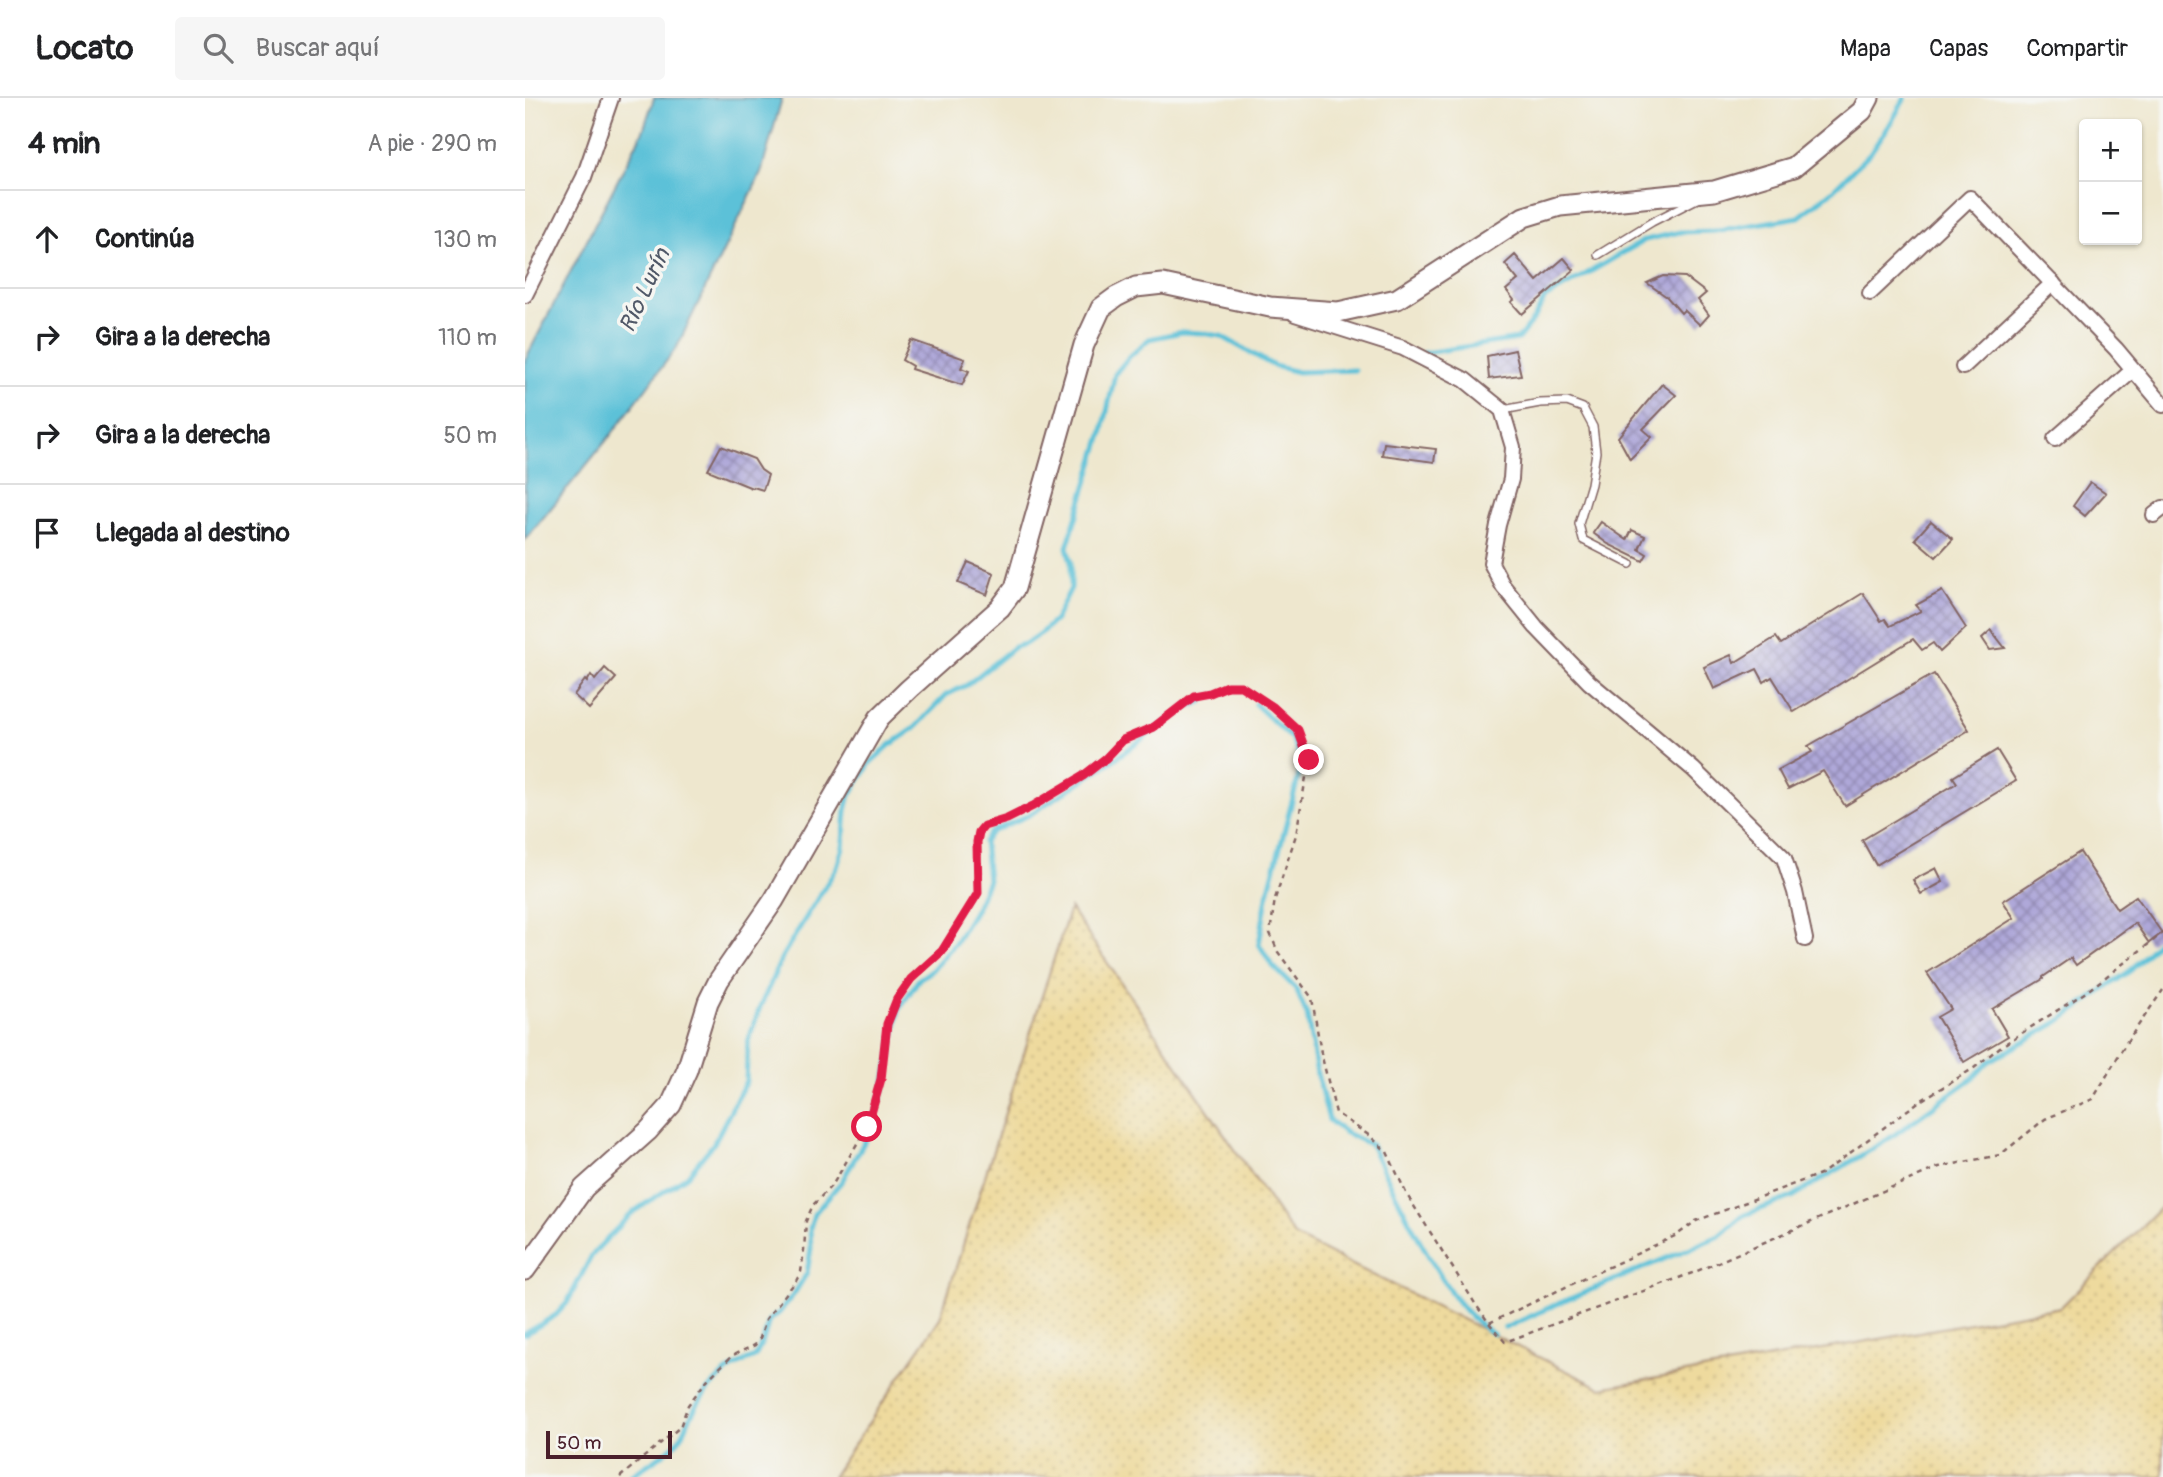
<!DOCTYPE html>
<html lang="es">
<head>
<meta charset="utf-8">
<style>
	body { margin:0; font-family:Pangolin,sans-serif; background:#f6f6f6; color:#202124 }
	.controls { position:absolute; right:21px; top:21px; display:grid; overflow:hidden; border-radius:7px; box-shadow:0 2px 5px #0004 }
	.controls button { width:63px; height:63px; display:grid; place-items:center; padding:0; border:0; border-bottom:2px solid #e0e0e0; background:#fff; color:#202124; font:35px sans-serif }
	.scale { position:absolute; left:21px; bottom:18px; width:126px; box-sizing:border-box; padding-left:7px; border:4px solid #4a1f2b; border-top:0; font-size:19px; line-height:24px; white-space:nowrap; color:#4a1f2b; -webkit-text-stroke:5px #f6f6f2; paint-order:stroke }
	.stop { position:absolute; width:21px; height:21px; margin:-16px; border:5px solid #e11d48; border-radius:50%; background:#fff }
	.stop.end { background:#e11d48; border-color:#fff; box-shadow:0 2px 7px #0008 }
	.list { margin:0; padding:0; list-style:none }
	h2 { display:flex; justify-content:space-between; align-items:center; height:91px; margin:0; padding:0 28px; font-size:30px }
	h2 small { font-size:23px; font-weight:400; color:#757577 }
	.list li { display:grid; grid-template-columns:46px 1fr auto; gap:21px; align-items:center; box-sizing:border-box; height:98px; padding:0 28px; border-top:2px solid #e0e0e0 }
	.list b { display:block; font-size:26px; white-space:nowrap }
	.list em { font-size:23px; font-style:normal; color:#757577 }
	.icon { flex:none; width:38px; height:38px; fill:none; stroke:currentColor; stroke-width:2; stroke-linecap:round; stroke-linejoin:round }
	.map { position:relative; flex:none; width:1638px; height:1379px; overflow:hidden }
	header { display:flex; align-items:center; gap:42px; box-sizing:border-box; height:98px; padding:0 35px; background:#fff; border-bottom:2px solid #e0e0e0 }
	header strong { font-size:33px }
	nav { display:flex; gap:38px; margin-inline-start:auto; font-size:24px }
	.search { width:490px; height:63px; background:#f6f6f6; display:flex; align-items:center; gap:18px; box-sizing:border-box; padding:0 24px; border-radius:7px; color:#757577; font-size:26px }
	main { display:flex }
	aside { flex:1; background:#fff }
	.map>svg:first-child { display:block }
</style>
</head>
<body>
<header>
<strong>Locato</strong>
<div class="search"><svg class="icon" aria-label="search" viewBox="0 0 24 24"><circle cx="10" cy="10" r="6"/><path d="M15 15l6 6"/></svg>Buscar aquí</div>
<nav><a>Mapa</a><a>Capas</a><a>Compartir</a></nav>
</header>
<main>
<aside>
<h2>4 min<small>A pie · 290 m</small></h2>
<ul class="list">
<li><svg class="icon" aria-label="ahead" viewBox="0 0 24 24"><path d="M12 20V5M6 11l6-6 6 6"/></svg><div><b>Continúa</b></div><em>130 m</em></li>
<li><svg class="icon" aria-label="right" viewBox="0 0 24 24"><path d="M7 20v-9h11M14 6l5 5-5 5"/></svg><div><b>Gira a la derecha</b></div><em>110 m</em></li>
<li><svg class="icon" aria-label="right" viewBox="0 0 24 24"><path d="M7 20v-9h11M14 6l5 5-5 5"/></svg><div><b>Gira a la derecha</b></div><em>50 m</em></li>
<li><svg class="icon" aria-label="arrive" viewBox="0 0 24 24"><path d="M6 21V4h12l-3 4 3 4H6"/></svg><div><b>Llegada al destino</b></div></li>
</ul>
</aside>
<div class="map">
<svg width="1638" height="1379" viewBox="0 0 1638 1379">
	<defs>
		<pattern id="sand-dots" width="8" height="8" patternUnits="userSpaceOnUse" patternTransform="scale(1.75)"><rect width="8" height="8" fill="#eeda9e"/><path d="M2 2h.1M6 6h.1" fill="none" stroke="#cebb88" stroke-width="1.8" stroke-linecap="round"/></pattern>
		<pattern id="building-cross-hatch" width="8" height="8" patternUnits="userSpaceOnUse" patternTransform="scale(1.75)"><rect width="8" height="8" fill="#afa8d9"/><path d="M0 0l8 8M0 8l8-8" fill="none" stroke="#9088b0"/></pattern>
	</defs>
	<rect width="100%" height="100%" fill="#f6f6f2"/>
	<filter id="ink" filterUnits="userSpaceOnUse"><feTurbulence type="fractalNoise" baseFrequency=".0143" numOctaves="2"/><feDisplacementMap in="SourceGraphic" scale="14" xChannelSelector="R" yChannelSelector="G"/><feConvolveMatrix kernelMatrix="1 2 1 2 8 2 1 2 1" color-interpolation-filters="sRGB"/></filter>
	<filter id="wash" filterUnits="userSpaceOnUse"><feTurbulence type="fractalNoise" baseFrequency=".00686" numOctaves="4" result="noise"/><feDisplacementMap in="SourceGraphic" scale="28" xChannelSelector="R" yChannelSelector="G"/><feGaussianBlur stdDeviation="1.57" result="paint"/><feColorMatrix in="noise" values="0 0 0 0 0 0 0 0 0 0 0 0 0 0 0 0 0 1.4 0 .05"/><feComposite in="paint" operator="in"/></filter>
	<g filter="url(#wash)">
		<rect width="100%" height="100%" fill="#eee7ce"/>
		<path fill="url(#sand-dots)" stroke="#9c7c64" stroke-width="2" d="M545,810L769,1138L1076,1290L1536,1209L1638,1107V1379H307L415,1220Z"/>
		<path fill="#5bc1d8" stroke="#527082" stroke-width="2" d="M129,0H257L236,75L152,249L86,337L0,442V262L118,33Z"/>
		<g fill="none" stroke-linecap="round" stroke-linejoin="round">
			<g stroke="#5bc1d8" stroke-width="5">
				<path d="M899,255L993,241L1010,219L1020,200L1120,142L1155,134L1190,133L1274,119L1308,92L1345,55L1364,28L1380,0"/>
				<path d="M730,606L767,641L777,665L742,799L734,846L746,866L771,891L782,917L792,976L804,1022L819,1034L846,1047C865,1086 884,1125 906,1162C923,1191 939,1218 968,1236"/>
				<path d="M980,1230L1030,1207L1194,1138L1217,1118L1267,1099L1362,1042L1448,980L1463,964L1535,923L1606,872L1638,838"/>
				<path d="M0,1236L31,1217L42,1205L66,1159L75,1148L108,1114L162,1078L189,1045L221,983L223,943L235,909L258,857L312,769L318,749L321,713L325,697L346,664L365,647L390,630L421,597L442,587L489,549L500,546L517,534L530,522L546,490V464L542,449L577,337L590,276L603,260L624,241L657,234L676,235L696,238L749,268L773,274L830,272"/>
				<path d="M104,1379C120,1368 140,1357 152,1344C159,1337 161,1328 165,1320C179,1291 200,1270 230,1259L238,1243L244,1222L254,1215L269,1196L282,1175L286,1150L285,1130L289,1116L317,1083L346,1032L360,986L374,911L394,881L407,872L430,845L451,810L463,782L459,744L466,734L504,717L576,671L660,610L677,604"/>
			</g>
		</g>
		<g id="blocks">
			<g fill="url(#building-cross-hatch)">
				<path d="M990,157L1012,183L1039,160L1049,172L997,216L986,204L989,202L981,192L993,182L980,166Z"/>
				<path d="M1138,178L1160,179L1181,195L1173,202L1184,217L1175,227L1159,212L1156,215L1142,199L1122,185Z"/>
				<path d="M386,242L440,261L436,270L444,273L437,287L386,271L387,268L377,262Z"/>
				<path d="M990,252L996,277L964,281L962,258Z"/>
				<path d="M1137,286L1151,297L1118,331L1127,339L1105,361L1093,339Z"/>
				<path d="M859,345L911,351L909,364L857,357Z"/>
				<path d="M196,348L229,361L236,372L243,377L238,392L228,389L227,390L183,372Z"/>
				<path d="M1565,384L1581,395L1560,418L1548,408Z"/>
				<path d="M1406,423L1428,441L1411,459L1390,441Z"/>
				<path d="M1076,424L1102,442L1107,432L1120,438L1114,451L1122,456L1118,463L1083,446L1068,435Z"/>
				<path d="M443,464L469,475L462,497L433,485Z"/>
				<path d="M1417,493L1441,530L1415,554L1408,545L1397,552L1388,541L1269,614L1247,579L1239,584L1232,571L1189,591L1179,569L1206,557L1209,565L1251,539L1256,546L1338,495L1356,523L1360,521L1365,528L1396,513L1391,507Z"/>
				<path d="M1466,532L1480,550L1465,552L1457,540Z"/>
				<path d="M80,570L91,580L64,611L49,597L60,582L62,584L66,577L70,582Z"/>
				<path d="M1409,576L1444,632L1320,708L1298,673L1263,691L1253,672L1287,654L1283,648Z"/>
				<path d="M1472,652L1491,683L1351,767L1337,742L1432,685L1428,679Z"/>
				<path d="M1555,754L1592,811L1611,798L1637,835L1624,845L1610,825L1551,867L1546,860L1518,879V881L1467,911L1483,938L1439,964L1412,919L1426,911L1402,875L1489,820L1478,803Z"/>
				<path d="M1411,770L1418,784L1396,796L1388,782Z"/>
			</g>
		</g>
	</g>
	<g filter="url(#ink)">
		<use href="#blocks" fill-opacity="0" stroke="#836564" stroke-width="2"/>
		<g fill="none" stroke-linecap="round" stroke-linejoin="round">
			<g stroke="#836564" stroke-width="10">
				<g id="lane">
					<path d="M1073,157L1127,124L1172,101"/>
					<path d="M978,312L1015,305L1042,304L1058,310L1068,329L1071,354L1066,386L1054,426L1058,442L1105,466"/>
				</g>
			</g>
			<g stroke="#836564" stroke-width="18">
				<g id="street">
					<path d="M1345,195L1445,100L1591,251L1638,307"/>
					<path d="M0,197L59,79L86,0"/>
					<path d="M770,216L878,250L940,282L977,312L988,349L986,381L973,427L966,465L978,488L1011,529L1064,584L1168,671L1259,760L1270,794L1280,841"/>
					<path d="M1438,269L1528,185"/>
					<path d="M1530,341L1608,272"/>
					<path d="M1629,417L1638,410"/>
				</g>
			</g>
			<g stroke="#836564" stroke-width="23">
				<path id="secondary" d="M0,1172L59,1090L123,1033L146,1007L162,972L183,904L194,882L249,802L354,620L384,591L475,510L490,490L559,247L576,210L591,199L611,189L638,186L745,209L813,214L872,201L999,119L1035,108L1189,93L1269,69L1337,13L1344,0"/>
			</g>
			<g stroke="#836564" stroke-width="2.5" stroke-dasharray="5 5" stroke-linecap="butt">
				<path d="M964,1225L980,1244L1170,1174L1414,1069L1475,1057L1520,1021L1568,1001L1601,945L1638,892"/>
				<path d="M95,1379L155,1329L163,1307L182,1282L208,1257L230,1247L235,1240L241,1221L271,1183L276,1174L279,1152L281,1123L288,1107L308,1086L342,1029L356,981L362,926L372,901L386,881L417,853L453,795L452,744L455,734L459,728L482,721L508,708L558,678L581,660L598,642L629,629L669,598L685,595L702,588H716L726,594L748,609L773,632L784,662L771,737L750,801L745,835L753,854L787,900L796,955L811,1015L845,1038L862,1054L882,1097L951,1207L964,1225L1152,1137L1171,1123L1298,1075L1392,1005L1449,970L1475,949L1561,894L1638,835"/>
			</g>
			<use href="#lane" stroke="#fff" stroke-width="7"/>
			<use href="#street" stroke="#fff" stroke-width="14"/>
			<use href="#secondary" stroke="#fff" stroke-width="19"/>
		</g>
	</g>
	<g fill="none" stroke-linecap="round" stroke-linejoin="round" filter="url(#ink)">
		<path stroke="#e11d48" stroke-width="9" d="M342,1029L356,981L362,926L372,901L386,881L417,853L453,795L452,744L454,734L459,728L482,721L508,708L558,678L581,660L598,642L629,629L669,598L685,595L702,588H716L748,609L773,632L784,662"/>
	</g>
	<g text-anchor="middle" stroke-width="7" stroke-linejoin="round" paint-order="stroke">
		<g font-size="23" font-style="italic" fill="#505868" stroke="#f6f6f2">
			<text transform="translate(119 192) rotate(-65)" y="8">Río Lurín</text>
		</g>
	</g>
</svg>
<div class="controls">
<button>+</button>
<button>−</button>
</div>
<div class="scale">50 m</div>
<div class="stop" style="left:342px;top:1029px"></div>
<div class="stop end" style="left:784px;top:662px"></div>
</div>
</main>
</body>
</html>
